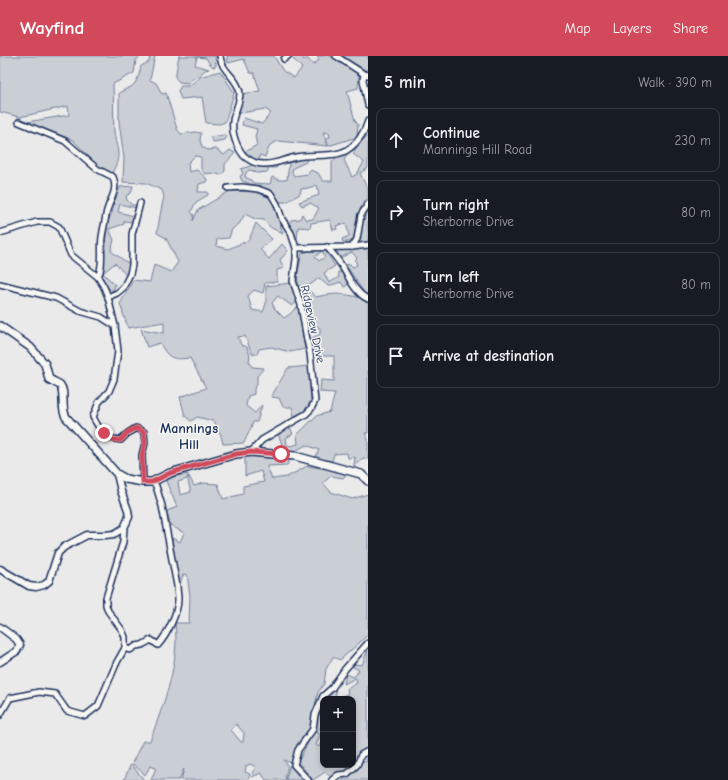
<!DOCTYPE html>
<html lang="en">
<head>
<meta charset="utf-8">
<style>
	body { margin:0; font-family:"Comic Neue",sans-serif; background:#242831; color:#f1f3f6 }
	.controls { position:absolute; right:12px; bottom:12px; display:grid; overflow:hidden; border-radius:8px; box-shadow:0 2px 6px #0003 }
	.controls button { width:36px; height:36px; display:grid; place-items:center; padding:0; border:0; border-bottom:1px solid #363941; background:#171b24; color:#f1f3f6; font:20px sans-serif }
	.stop { position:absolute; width:12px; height:12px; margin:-9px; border:3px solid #d1495b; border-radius:50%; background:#fff }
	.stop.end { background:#d1495b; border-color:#fff; box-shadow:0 1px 4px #0008 }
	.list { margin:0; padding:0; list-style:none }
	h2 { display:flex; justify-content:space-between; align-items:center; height:52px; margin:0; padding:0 16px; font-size:17px }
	h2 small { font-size:13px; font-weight:400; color:#9ea1a6 }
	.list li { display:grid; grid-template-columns:26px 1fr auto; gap:12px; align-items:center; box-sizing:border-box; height:64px; margin:0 8px 8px; padding:0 8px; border:1px solid #363941; border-radius:8px }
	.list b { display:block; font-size:15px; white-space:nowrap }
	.list p { margin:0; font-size:13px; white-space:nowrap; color:#9ea1a6 }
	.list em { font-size:13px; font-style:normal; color:#9ea1a6 }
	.icon { flex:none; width:22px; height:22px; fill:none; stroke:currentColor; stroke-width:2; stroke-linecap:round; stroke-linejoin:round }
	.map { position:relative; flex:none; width:368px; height:724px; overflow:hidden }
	header { display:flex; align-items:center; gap:24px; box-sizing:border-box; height:56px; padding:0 20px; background:#d1495b; color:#fff }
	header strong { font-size:19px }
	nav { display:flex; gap:22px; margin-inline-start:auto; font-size:14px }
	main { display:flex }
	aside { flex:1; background:#171b24 }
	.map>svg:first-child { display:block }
</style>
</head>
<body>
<header>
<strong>Wayfind</strong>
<nav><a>Map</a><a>Layers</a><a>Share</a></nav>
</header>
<main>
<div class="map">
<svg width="368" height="724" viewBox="0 0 368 724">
	<rect width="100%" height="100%" fill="#e9eae9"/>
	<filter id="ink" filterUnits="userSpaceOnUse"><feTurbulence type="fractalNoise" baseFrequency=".025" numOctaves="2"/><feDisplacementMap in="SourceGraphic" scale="8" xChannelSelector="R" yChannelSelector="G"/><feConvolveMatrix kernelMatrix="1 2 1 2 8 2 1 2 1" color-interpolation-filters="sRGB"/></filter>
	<g filter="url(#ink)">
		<g fill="#caced5" stroke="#727e9a" fill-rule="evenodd">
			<path d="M0,0H141L136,4L134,17L113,28C114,44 113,60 114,75C116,94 123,98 112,117L98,110L73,84L27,66L69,59L68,50L20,61L0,56Z"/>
			<path d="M150,0H155L150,24L156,27L162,38L166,37L177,73L181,78L195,76L201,77L200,84L202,91L208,94L216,93L224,99L230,94L235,97L225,108V115L221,119L212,117L205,118L201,113V101L195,100L188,107L189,116L197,114L207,123L206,126L199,128L198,136H208V139L196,146L191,156L194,159L193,165L198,154L230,135L258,136L272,143L283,178L270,171L264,164L255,163L245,158L239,168L232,173L229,182L217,183L216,190L228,193L249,184L256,167L272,183L260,193L269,203L282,188L288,195L280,204L284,212L277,214V226L265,227L263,237L254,234L248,240L252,254L263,256L266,248V230L291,227L297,246L292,250L278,240L272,247L275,253L284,262L290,258L298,250L305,293L290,296L271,291L259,293L257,298H252L245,280L238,281L241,289L247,291L250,300L249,305L252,311L264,312L257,320V328L254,333V338L248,340L246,350L255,357L262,349L257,366H253C251,374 247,379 244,387L223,388L221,379L214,365L197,361L191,365L185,360L180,341L206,332L190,302C173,304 168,303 160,287L147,291L141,273L164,277V266L128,272L120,248L133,224L150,226L154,209L171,216L178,206L166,182L157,177L161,154L164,141L162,134L146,127L123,126L124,102L119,66V37C123,34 127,33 131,31C137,27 140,17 141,10L149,6Z"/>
			<path d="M179,0H215L216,10L213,11L209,7L206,2L197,1L195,9L209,13L205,14C200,20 193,21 188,27L179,26L175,21C177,14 177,7 179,0Z"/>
			<path d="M227,0H274L283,15L294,22L302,12L292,2L295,0H302L304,4L307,2L313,9L319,4L317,0H330L359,19L358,32L347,35L355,65L358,68L357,81L328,90L326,82L330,81L329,77L323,76L328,90L278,85L270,89L265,101L260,99L258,105L245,96L257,89L255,81L257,73L242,69L244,62L262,68L271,57L265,53L241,57L238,55L242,38L260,35L254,17H250L244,3L228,7Z"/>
			<path d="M343,0H368V14H365Z"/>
			<path d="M220,15L232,33L234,38L225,66L220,68L206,67L202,41L181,43L178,35L181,30H189L200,21Z"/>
			<path d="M224,79L227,80L225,84L213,86L210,81Z"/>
			<path d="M368,80V112L360,117L366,130L368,131V142L361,152L355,177L352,186H343L342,183L349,180L346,167L336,170L337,173L333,174L330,164L311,167L310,172L298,171L297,184L288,168L291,164L300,163L302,158L306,164L313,163L319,152L310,147L302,150L299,146L319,139L317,129L308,132L301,133L300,138L286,146H279L272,136L242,125L240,120L243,118L241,113L253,109H275L278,110L276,112H268V116L256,117L254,115L249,114L246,117L245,121L251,124L253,127L270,128L272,121L279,124H287L289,107L307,101L306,106L293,112L292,116L294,120L308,118L310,114L318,117L323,125H332V106L339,99L348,97L344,104L352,121L357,118L364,106L353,98L359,86Z"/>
			<path d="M133,130L131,137L126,140L127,144L132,149H137L136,152L120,148L118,156L134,160L133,166L124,165V168L109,173L114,184L111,195L129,208V213L126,219L115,207L103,217L115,229L113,235L105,230L100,221L101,219L108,165L112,157L114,146L120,131Z"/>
			<path d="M368,153V186L358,187L363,162Z"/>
			<path d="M368,191V239L365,238L346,209L350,208L353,211L357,209L355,204L357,202L352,196L340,202L336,194Z"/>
			<path d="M315,194L322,195L315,201L319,205L325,201L323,197L325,194L335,210L324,217L329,227L339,221L338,216H341L349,228L344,231L341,226L328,230L319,222L306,232L316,241C336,236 349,238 368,244V377H365L368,383V403L363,402L354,410L355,401L348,402L347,397L334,398L332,405L315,402L319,394L306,389L292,397L275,395L282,388L278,378L290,371L293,378L286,382L287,389L291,390L298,388L297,379L316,360L330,356L335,337L320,336L321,324L334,325V300H317L312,282L320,278V272L305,264L297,220L302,197Z"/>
			<path d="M309,310L311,345L303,356L294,360L292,351H283L279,342L271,341L288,312Z"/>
			<path d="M245,400L290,403L287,409L267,410L272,423L287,421L307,410L348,416L343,422L331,420L323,427L331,436L352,443L368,438V579L340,604L333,601L326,613L324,628L318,636L310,672L297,688L291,707L284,704L288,710L285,720L286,724H266L261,717L252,721L253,715L256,711L250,708L246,710L245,716L250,718L248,724H181L184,713L179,724H151L156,712L150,710L145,719L132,707L143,685H150C164,646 180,608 175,567H189L190,540L187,518L183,519L180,528L177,519L172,482L180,486L184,477L170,469L167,455L177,451L166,425L176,420L188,418L187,423L178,426L180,439L191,436L188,425L189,420L194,430L203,427L218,428L223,443L243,438V430L264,426L261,415L245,420ZM236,668L244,677L243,686H241L231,674Z"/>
			<path d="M368,593V693C362,700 355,712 346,716C341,718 336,718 331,721L325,716L313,724L298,706L314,675L319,677L320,680L316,689L319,691L323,679V709H353V643H341V640L348,638L347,633L357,627L356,622L344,628L346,618L354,621L359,614L353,611L354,608L362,609Z"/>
			<path d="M335,631L336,639L334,643H323Z"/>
			<path d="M323,644V669L317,675L316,669Z"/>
			<path d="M368,697V724H334L339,721H348L359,710L362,705L366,706Z"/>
			<path d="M131,708L144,724H124Z"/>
			<path d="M290,709L298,719L305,724H287L286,721Z"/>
		</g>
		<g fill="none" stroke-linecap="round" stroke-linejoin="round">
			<g stroke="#1b2f5e" stroke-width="8">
				<g id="minor">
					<path d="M220,0C221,15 238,22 240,37C240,44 237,51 235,57C229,71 235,89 244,100C250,105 256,108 263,108C275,109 285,103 296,101C311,98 334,102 347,94C357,88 365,76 368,65"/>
					<path d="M336,0L364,18L368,19"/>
					<path d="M284,3L288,0"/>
					<path d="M364,18L363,24L368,49"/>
					<path d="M19,66L65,85L97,113L113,121C119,136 108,145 106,159C105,166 103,174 102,181C100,194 104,209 98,221"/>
					<path d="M228,132L242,131L258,133L271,138L277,148L282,163L291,177L296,192V203L293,225L301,249L307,284L310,297L314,336L315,345L311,353L306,358L262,384L251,396"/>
					<path d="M0,177L37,166H50L59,171L71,199L98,221L104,231L108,241L115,270L118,295L114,323L109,335L99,346L93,361C99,373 106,384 121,384L128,377L136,372L144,376L145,387L142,399L143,426"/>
					<path d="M327,191C331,196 336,201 339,206C348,218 354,237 368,243"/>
					<path d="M352,191L357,183L361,159L368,148"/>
					<path d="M296,192L352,191L368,189"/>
					<path d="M0,228L56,242L80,255L101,261L115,270"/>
					<path d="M108,241L117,237L123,232L130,218L132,209V178L140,147"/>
					<path d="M125,592L130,594L136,590L142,589L151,584L158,589C167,579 178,557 178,543C178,539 177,534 177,530L162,450L156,430L152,426"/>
					<path d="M0,659L10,642L39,636L55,638L67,655L85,660L98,650L117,606L125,592V581L122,574L108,555L106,549V542L123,486L124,472"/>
					<path d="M308,724L294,709L298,694L313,673L315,659L323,640L332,632L345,613L368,587"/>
					<path d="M332,724L338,719L347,718L357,709L361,699L368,695"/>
				</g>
			</g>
			<g stroke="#1b2f5e" stroke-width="9">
				<g id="tertiary">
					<path d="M0,513L29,530L36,531L44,529L49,525L58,497L64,491L87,479H105L114,478L124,472L129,461L128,454L121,435L117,418"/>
					<path d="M0,571L16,583L20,589L17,595L0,606"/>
				</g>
			</g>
			<g stroke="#1b2f5e" stroke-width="10">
				<path id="secondary" d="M0,270L30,291L45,308L49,323C52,325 57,327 60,329C66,336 60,352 66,361L117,418L126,423L143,426H152L170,417L236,398L251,396L295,400L361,418L368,425"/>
			</g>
			<use href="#minor" stroke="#f6f6f2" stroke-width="5"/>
			<use href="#tertiary" stroke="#f6f6f2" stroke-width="6"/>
			<use href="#secondary" stroke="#f6f6f2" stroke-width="7"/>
		</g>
	</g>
	<g fill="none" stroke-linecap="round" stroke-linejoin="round" filter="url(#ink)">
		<path stroke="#d1495b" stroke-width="5" d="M104,377L113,384H121L128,376L136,372L144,376L145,387L142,399L143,426H152L170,417L236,398L251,396L281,398"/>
	</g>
	<g text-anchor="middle" stroke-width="3" stroke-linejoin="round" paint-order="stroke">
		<g font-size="12" fill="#1b2f5e" stroke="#f6f6f2">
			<text transform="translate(313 268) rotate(78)" y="4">Ridgeview Drive</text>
		</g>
		<g font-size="14" font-weight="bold" fill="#1b2f5e" stroke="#f6f6f2">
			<text x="189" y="377">Mannings<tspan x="189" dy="16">Hill</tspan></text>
		</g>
	</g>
</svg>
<div class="controls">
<button>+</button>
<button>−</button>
</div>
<div class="stop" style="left:281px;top:398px"></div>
<div class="stop end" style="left:104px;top:377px"></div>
</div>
<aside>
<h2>5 min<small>Walk · 390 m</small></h2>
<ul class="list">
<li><svg class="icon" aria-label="ahead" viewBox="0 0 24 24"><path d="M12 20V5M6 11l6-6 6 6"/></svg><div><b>Continue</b><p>Mannings Hill Road</p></div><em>230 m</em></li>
<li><svg class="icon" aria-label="right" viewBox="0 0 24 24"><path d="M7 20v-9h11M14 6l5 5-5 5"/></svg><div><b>Turn right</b><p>Sherborne Drive</p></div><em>80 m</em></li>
<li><svg class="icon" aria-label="left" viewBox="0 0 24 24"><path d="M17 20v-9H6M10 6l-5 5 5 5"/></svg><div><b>Turn left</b><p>Sherborne Drive</p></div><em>80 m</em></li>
<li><svg class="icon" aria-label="arrive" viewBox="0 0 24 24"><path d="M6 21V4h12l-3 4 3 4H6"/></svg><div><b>Arrive at destination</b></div></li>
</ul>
</aside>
</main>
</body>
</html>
